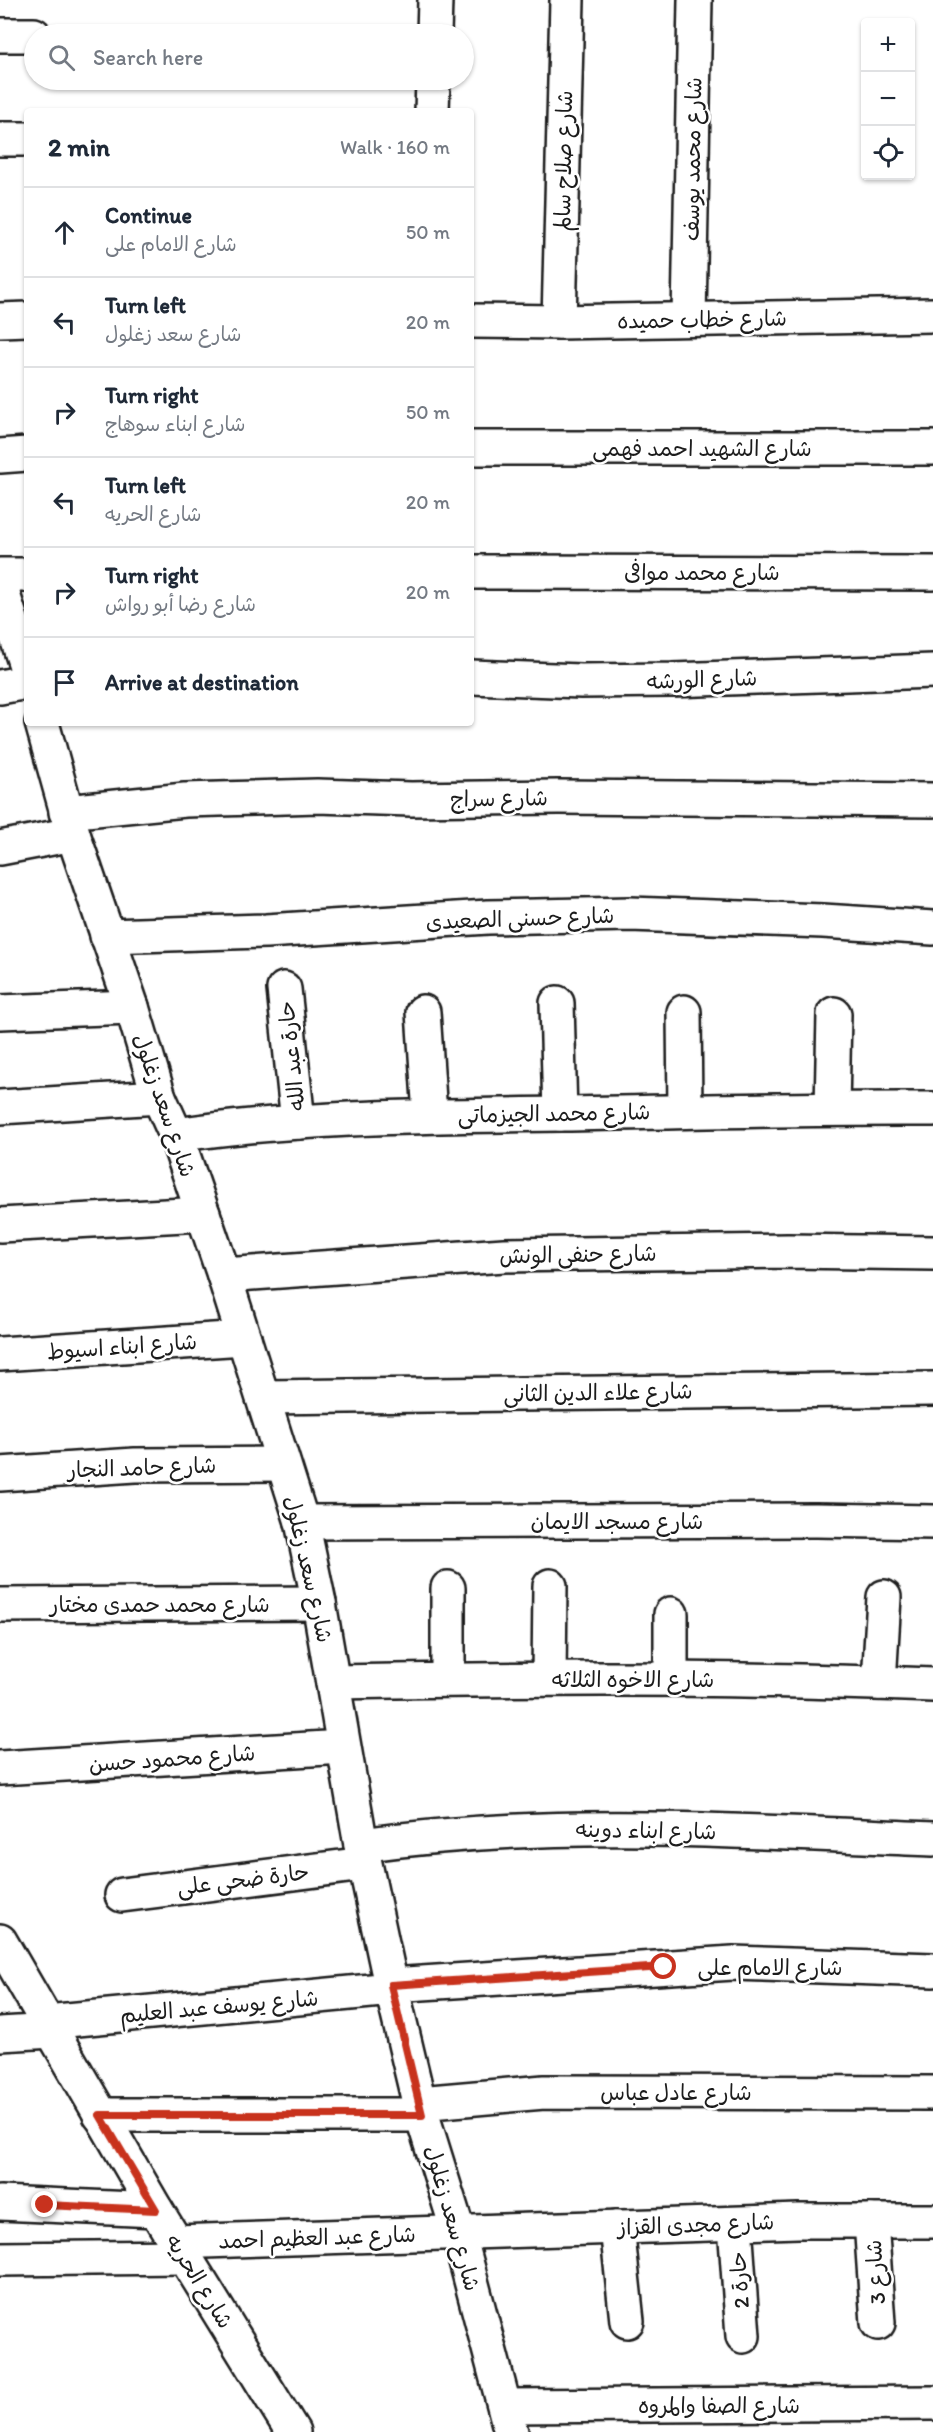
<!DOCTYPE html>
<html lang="en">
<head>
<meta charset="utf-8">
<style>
	body { margin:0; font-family:Itim,"Playpen Sans Arabic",sans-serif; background:#f2f2f3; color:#1f2937 }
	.controls { position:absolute; right:18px; top:18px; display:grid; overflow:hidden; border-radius:6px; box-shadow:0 2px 4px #0004 }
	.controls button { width:54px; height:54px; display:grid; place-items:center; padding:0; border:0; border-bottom:2px solid #e0e1e3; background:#fff; color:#1f2937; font:30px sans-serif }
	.stop { position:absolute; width:18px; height:18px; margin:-14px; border:4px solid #c8321e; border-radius:50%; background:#fff }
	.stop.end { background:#c8321e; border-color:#fff; box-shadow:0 2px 6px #0008 }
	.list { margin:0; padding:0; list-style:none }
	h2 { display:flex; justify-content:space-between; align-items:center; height:78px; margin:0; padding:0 24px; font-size:26px }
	h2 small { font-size:20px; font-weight:400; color:#747a83 }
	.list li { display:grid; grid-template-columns:39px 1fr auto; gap:18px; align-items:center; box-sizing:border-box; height:90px; padding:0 24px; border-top:2px solid #e0e1e3 }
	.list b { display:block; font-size:22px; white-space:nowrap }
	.list p { margin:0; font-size:20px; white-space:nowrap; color:#747a83 }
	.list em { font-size:20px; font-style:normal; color:#747a83 }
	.icon { flex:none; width:33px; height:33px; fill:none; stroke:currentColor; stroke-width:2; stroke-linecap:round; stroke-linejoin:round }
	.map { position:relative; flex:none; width:933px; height:2432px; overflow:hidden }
	.search { position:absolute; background:#fff; box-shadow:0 2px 4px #0004; left:24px; top:24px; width:450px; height:66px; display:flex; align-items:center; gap:15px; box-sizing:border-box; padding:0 21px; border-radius:33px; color:#747a83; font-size:22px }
	.panel { position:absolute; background:#fff; box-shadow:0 2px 4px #0004; left:24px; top:108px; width:450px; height:618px; border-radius:6px }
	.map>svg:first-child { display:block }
</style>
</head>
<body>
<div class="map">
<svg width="933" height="2432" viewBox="0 0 933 2432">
	<rect width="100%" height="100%" fill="#fff"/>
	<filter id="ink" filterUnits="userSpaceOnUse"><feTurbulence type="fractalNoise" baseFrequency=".0167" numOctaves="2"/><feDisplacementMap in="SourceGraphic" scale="12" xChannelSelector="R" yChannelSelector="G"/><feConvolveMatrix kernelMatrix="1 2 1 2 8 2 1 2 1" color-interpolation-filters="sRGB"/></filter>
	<g filter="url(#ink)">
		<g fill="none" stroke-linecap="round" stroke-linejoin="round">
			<g stroke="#1c1c1c" stroke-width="38">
				<g id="minor">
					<path d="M434,34L435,0"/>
					<path d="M0,35H34"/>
					<path d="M432,111L433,80"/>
					<path d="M0,139H27"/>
					<path d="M689,318L695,0"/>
					<path d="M0,320L27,319"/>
					<path d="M471,321L559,322L933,315"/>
					<path d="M559,322L567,0"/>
					<path d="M471,448H933"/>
					<path d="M0,456L27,454"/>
					<path d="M471,572L933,573"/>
					<path d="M0,575H27"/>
					<path d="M0,585L27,669"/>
					<path d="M471,677L581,681L672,680L933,671"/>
					<path d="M0,687L27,682"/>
					<path d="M42,723L73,834L132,1007L159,1097L176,1135L224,1275L302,1522L319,1603L361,1845L391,1985L422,2115L458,2231L511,2432"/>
					<path d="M66,812L185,800L317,796L411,799L558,797L933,800"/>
					<path d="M0,848L73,834"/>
					<path d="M107,936L266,931L488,917L630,914L823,921L933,928"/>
					<path d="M284,989L298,1122"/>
					<path d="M557,1003L560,1114"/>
					<path d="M0,1012L132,1007"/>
					<path d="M423,1012L430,1115"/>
					<path d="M684,1012L685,1111"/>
					<path d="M0,1107L159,1097"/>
					<path d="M832,1108L834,1014"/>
					<path d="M176,1135C303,1116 432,1116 561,1114C685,1112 809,1108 933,1109"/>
					<path d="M0,1225L203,1214"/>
					<path d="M224,1275L504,1255L788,1251L933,1253"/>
					<path d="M0,1354L244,1338"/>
					<path d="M263,1397L933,1389"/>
					<path d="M0,1474L135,1465L283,1464"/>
					<path d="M302,1522L816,1520L933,1522"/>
					<path d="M0,1605L319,1603"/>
					<path d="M671,1614V1678"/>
					<path d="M549,1678L550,1586"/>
					<path d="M448,1679V1588"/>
					<path d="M333,1682C533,1678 733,1677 933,1685"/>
					<path d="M879,1683L884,1597"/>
					<path d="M0,1768L343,1747"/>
					<path d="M361,1845C550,1818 742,1831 933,1839"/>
					<path d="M122,1895L364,1864"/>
					<path d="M391,1985L733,1963L933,1970"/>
					<path d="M46,2022L392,1989"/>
					<path d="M0,2034L53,2031"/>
					<path d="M419,2103L544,2092L933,2093"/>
					<path d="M100,2115H422"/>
					<path d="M0,2203L156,2210"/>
					<path d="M871,2221L878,2323"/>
					<path d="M735,2225L743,2336"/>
					<path d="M617,2227L627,2321"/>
					<path d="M176,2242L798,2221H933"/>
					<path d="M0,2259L185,2257"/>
					<path d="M505,2406L933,2403"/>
				</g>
			</g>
			<g stroke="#1c1c1c" stroke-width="38">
				<path id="tertiary" d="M0,1941L156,2210L293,2432"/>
			</g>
			<use href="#minor" stroke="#fff" stroke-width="33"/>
			<use href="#tertiary" stroke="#fff" stroke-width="33"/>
		</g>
	</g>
	<g fill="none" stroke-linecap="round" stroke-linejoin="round" filter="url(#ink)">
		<path stroke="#c8321e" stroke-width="8" d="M45,2205L156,2210L100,2115H422L391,1985L664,1967"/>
	</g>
	<g text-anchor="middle" stroke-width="5" stroke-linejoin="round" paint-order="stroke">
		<g font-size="22" fill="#1c1c1c" stroke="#fff">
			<text transform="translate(692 159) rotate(-89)" y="8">شارع محمد يوسف</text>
			<text transform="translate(563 161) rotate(-89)" y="8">شارع صلاح سالم</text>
			<text transform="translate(702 319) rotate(-1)" y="8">شارع خطاب حميده</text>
			<text x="702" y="456">شارع الشهيد احمد فهمى</text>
			<text x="702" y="580">شارع محمد موافى</text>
			<text transform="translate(702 679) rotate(-2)" y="8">شارع الورشه</text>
			<text transform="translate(499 798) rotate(-1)" y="8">شارع سراج</text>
			<text transform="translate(520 918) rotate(-2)" y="8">شارع حسنى الصعيدى</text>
			<text transform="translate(291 1056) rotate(-96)" y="8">حارة عبد الله</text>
			<text transform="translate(165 1105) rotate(71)" y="8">شارع سعد زغلول</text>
			<text transform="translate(554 1113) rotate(-1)" y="8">شارع محمد الجيزماتى</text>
			<text transform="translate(578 1254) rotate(-1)" y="8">شارع حنفى الونش</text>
			<text transform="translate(122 1346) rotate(-4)" y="8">شارع ابناء اسيوط</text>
			<text transform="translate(598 1392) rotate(-1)" y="8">شارع علاء الدين الثانى</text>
			<text transform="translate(142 1467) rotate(-2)" y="8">شارع حامد النجار</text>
			<text x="617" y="1529">شارع مسجد الايمان</text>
			<text transform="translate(309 1569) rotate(77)" y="8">شارع سعد زغلول</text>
			<text x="160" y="1612">شارع محمد حمدى مختار</text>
			<text x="633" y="1687">شارع الاخوه الثلاثه</text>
			<text transform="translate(172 1758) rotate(-4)" y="8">شارع محمود حسن</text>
			<text transform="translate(646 1830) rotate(1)" y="8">شارع ابناء دوينه</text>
			<text transform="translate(243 1879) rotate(-7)" y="8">حارة ضحى على</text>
			<text x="770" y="1975">شارع الامام على</text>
			<text transform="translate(219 2006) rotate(-5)" y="8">شارع يوسف عبد العليم</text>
			<text x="676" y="2100">شارع عادل عباس</text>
			<text transform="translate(453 2218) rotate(74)" y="8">شارع سعد زغلول</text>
			<text transform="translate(696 2224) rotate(-2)" y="8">شارع مجدى القزاز</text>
			<text transform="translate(317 2237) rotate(-2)" y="8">شارع عبد العظيم احمد</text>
			<text transform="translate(875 2272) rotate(-94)" y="8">شارع 3</text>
			<text transform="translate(739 2280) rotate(-94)" y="8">حارة 2</text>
			<text transform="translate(200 2281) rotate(58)" y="8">شارع الحريه</text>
			<text x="719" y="2413">شارع الصفا والمروه</text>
		</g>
	</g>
</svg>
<div class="controls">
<button>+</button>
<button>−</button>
<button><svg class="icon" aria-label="locate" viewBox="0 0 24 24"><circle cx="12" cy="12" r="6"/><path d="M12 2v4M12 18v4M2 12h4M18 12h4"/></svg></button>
</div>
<div class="stop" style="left:664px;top:1967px"></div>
<div class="stop end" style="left:45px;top:2205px"></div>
<div class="search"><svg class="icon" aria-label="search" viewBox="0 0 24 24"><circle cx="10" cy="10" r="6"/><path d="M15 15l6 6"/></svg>Search here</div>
<section class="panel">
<h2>2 min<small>Walk · 160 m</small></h2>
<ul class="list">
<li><svg class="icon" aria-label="ahead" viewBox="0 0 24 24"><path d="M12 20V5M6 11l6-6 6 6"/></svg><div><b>Continue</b><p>شارع الامام على</p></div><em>50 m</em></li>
<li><svg class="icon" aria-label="left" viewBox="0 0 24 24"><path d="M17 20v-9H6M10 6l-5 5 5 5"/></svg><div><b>Turn left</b><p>شارع سعد زغلول</p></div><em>20 m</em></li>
<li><svg class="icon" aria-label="right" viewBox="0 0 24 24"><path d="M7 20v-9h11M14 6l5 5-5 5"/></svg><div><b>Turn right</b><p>شارع ابناء سوهاج</p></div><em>50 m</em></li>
<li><svg class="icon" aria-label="left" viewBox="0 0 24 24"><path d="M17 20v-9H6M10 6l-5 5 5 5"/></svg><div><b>Turn left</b><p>شارع الحريه</p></div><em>20 m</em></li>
<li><svg class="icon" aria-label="right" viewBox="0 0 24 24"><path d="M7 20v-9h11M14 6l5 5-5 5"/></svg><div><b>Turn right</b><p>شارع رضا أبو رواش</p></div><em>20 m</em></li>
<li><svg class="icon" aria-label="arrive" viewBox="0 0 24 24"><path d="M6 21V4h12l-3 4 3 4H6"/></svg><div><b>Arrive at destination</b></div></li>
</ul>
</section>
</div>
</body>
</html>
